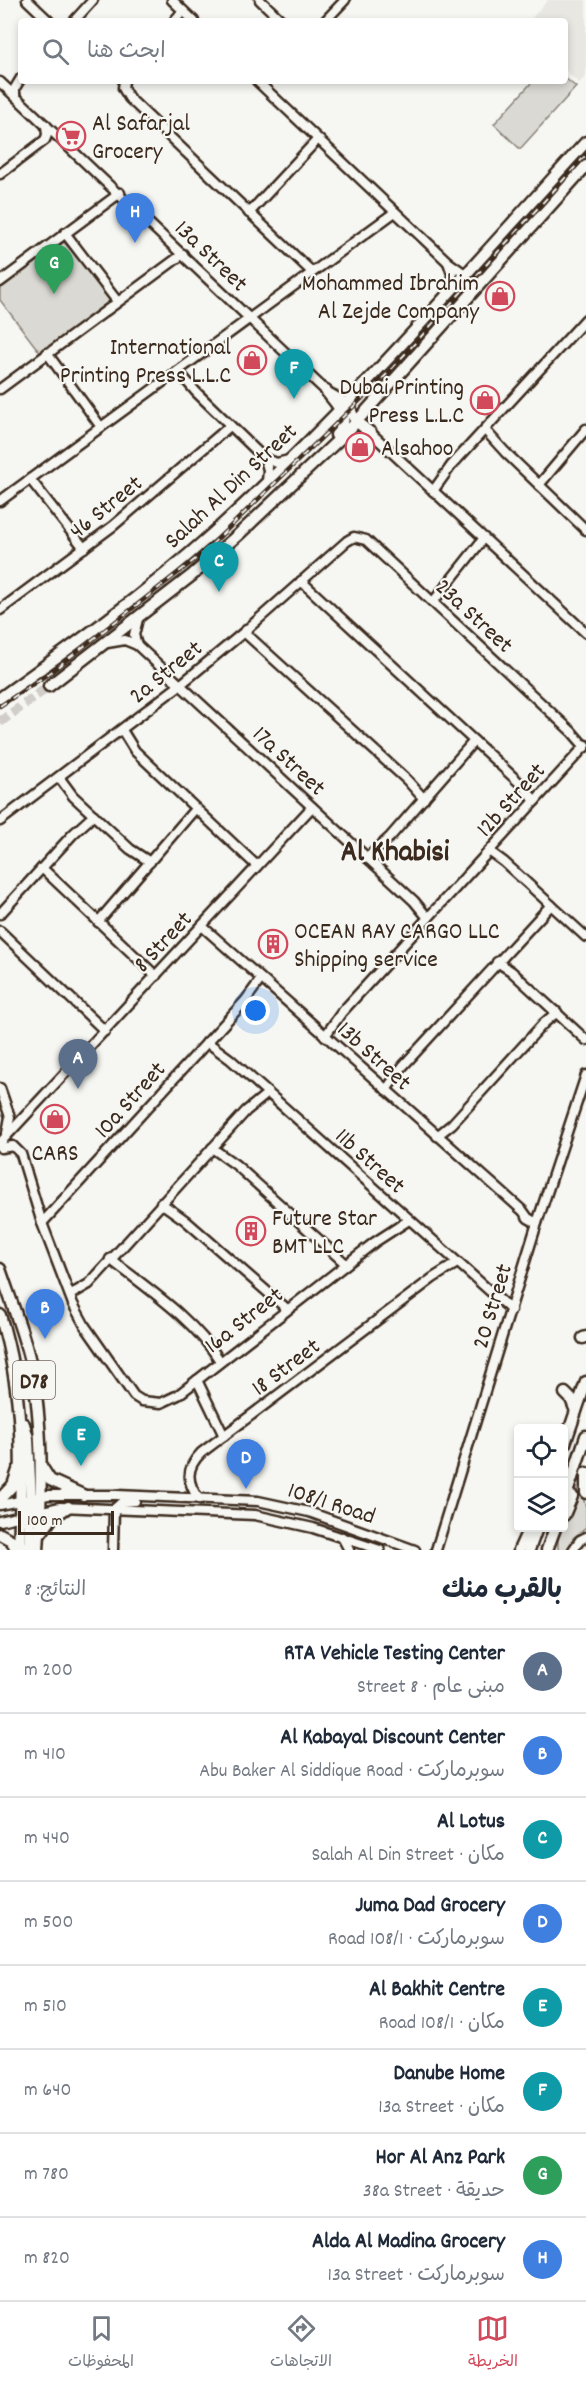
<!DOCTYPE html>
<html lang="ar">
<head>
<meta charset="utf-8">
<style>
	body { margin:0; font-family:Dekko,"Playpen Sans Arabic",sans-serif; background:#f2f2f3; color:#1f2937; direction:rtl }
	.controls { position:absolute; right:18px; bottom:18px; display:grid; overflow:hidden; border-radius:6px; box-shadow:0 3px 9px #0003 }
	.controls button { width:54px; height:54px; display:grid; place-items:center; padding:0; border:0; border-bottom:2px solid #e0e1e3; background:#fff; color:#1f2937; font:30px sans-serif }
	.scale { position:absolute; left:18px; bottom:15px; width:96px; box-sizing:border-box; padding-left:6px; border:3px solid #3b2a1e; border-top:0; font-size:16px; line-height:21px; white-space:nowrap; color:#3b2a1e; -webkit-text-stroke:4px #f6f6f2; paint-order:stroke }
	.you { position:absolute; left:256px; top:1011px; width:21px; height:21px; margin:-15px; border:4px solid #fff; border-radius:50%; background:#1a73e8; box-shadow:0 0 0 9px #1a73e833 }
	.badge { display:grid; place-items:center; width:39px; height:39px; border-radius:50%; background:#d1495b; color:#fff; font-size:20px; font-weight:700 }
	.pin { position:absolute; translate:-50% -50px; filter:drop-shadow(0 2px 3px #0008) }
	.pin::after { content:''; position:absolute; top:32px; width:21px; height:18px; background:inherit; clip-path:polygon(0 0,100% 0,50% 100%) }
	.list { margin:0; padding:0; list-style:none }
	h2 { display:flex; justify-content:space-between; align-items:center; height:78px; margin:0; padding:0 24px; font-size:26px }
	h2 small { font-size:20px; font-weight:400; color:#747a83 }
	.list li { display:grid; grid-template-columns:39px 1fr auto; gap:18px; align-items:center; box-sizing:border-box; height:84px; padding:0 24px; border-top:2px solid #e0e1e3 }
	.list b { display:block; font-size:22px; white-space:nowrap }
	.list p { margin:0; font-size:20px; white-space:nowrap; color:#747a83 }
	.list em { font-size:20px; font-style:normal; color:#747a83 }
	.icon { flex:none; width:33px; height:33px; fill:none; stroke:currentColor; stroke-width:2; stroke-linecap:round; stroke-linejoin:round }
	.map { position:relative; flex:none; width:586px; height:1550px; overflow:hidden; direction:ltr }
	.search { position:absolute; background:#fff; box-shadow:0 3px 9px #0003; left:18px; right:18px; top:18px; height:66px; display:flex; align-items:center; gap:15px; box-sizing:border-box; padding:0 21px; border-radius:6px; color:#747a83; font-size:22px }
	.sheet { height:750px; background:#fff }
	nav { display:flex; justify-content:space-around; align-items:center; box-sizing:border-box; height:84px; border-top:2px solid #e0e1e3; background:#fff; font-size:16px; color:#747a83 }
	nav a { display:grid; justify-items:center; gap:3px }
	nav .on { color:#d1495b }
	.map>svg:first-child { display:block }
</style>
</head>
<body>
<div class="map">
<svg width="586" height="1550" viewBox="0 0 586 1550">
	<rect width="100%" height="100%" fill="#f6f6f2"/>
	<filter id="ink" filterUnits="userSpaceOnUse"><feTurbulence type="fractalNoise" baseFrequency=".0167" numOctaves="2"/><feDisplacementMap in="SourceGraphic" scale="12" xChannelSelector="R" yChannelSelector="G"/><feConvolveMatrix kernelMatrix="1 2 1 2 8 2 1 2 1" color-interpolation-filters="sRGB"/></filter>
	<g filter="url(#ink)">
		<path fill="#e8e7e2" d="M548,0H586V76L579,83L565,70V21H529Z"/>
		<g fill="#dad9d3" stroke="#8a8278" stroke-width="1.5">
			<path d="M565,78L576,87L520,149L494,124L533,81H565Z"/>
			<path d="M64,242L113,298L41,354L0,300V289Z"/>
			<path d="M578,1488L580,1489L586,1507V1528L573,1538L569,1550H558V1540Z"/>
		</g>
		<g fill="none" stroke-linecap="round" stroke-linejoin="round">
			<path stroke="#d1cdc8" stroke-width="10" stroke-dasharray="10 5" stroke-linecap="butt" d="M0,722L49,686"/>
			<g stroke="#3b2a1e" stroke-width="13">
				<g id="minor">
					<path d="M27,0L49,21"/>
					<path d="M172,0L194,21"/>
					<path d="M260,0L282,21"/>
					<path d="M74,21L93,0"/>
					<path d="M174,21L183,11"/>
					<path d="M325,21L345,0"/>
					<path d="M124,81L123,88L129,98L312,272"/>
					<path d="M257,81L448,262L465,274"/>
					<path d="M0,82L326,391L347,403"/>
					<path d="M15,96V88L21,78"/>
					<path d="M0,174L45,140L47,135L46,125"/>
					<path d="M249,213L318,139"/>
					<path d="M65,233L117,301"/>
					<path d="M448,262L452,274L453,287"/>
					<path d="M0,282L120,193"/>
					<path d="M47,353L101,427"/>
					<path d="M178,371L196,392L265,459L277,463L289,460"/>
					<path d="M0,389L183,254"/>
					<path d="M485,430L505,452L586,530"/>
					<path d="M365,431L371,433L586,633"/>
					<path d="M265,459L268,470L267,482"/>
					<path d="M30,479L84,548"/>
					<path d="M539,485L586,429"/>
					<path d="M433,491L451,466L586,319"/>
					<path d="M0,501L395,212"/>
					<path d="M301,581L523,786L535,801"/>
					<path d="M433,602L484,538"/>
					<path d="M0,610L113,526L230,426"/>
					<path d="M244,632L407,780L424,799"/>
					<path d="M107,643L125,640L137,645L414,901L428,918"/>
					<path d="M137,645L134,635L138,619"/>
					<path d="M122,730L135,751L257,866"/>
					<path d="M59,777L73,796L130,849L150,862"/>
					<path d="M0,821L180,685L244,632L347,541L354,537L366,540L572,732L585,747"/>
					<path d="M489,851L504,862L586,937"/>
					<path d="M367,858L390,837L474,741"/>
					<path d="M42,868L156,976"/>
					<path d="M0,914L73,834L94,815"/>
					<path d="M98,922L195,809"/>
					<path d="M202,926L523,1211L528,1218L537,1223"/>
					<path d="M0,931L105,1031"/>
					<path d="M497,962L511,971L586,1040"/>
					<path d="M325,1036L342,1012L586,745"/>
					<path d="M207,1042L230,1059L511,1310"/>
					<path d="M0,1088L10,1117L7,1133"/>
					<path d="M386,1090L403,1066L551,905"/>
					<path d="M437,1136L452,1124L543,1024L557,1012"/>
					<path d="M0,1143L312,807"/>
					<path d="M1,1148L13,1146L21,1154L42,1223L73,1304L85,1326L134,1396L142,1401L161,1403L178,1395L375,1242L409,1220"/>
					<path d="M212,1148L236,1165L346,1264"/>
					<path d="M161,1203L185,1220L287,1309"/>
					<path d="M42,1223L245,1001L261,979"/>
					<path d="M110,1259C148,1289 194,1319 220,1361"/>
					<path d="M70,1295L89,1284L246,1111L268,1093"/>
					<path d="M197,1380L224,1436"/>
					<path d="M199,1499C186,1482 186,1468 201,1453L433,1278L457,1263"/>
					<path d="M0,1505L48,1495H117L258,1501L309,1512L415,1550"/>
					<path d="M0,1521L60,1507L255,1515L313,1528L380,1550"/>
					<path d="M342,1537L349,1550"/>
					<path d="M113,1550L114,1509L122,1502L135,1501"/>
					<path d="M436,1550L537,1223L586,1075"/>
					<path d="M573,1550L580,1540L586,1537"/>
				</g>
			</g>
			<g stroke="#3b2a1e" stroke-width="15">
				<g id="major">
					<path d="M326,391C337,405 353,419 336,435"/>
					<path d="M352,397C346,416 358,423 371,433"/>
					<path d="M49,686L191,576L239,534L349,430L586,166"/>
					<path d="M0,698C73,646 145,594 212,534C346,413 464,275 586,142"/>
					<path d="M0,1269C12,1304 26,1339 33,1375C43,1432 42,1493 38,1550"/>
					<path d="M0,1315C25,1397 22,1466 19,1550"/>
					<path d="M583,1338L586,1337"/>
					<path d="M565,1393L571,1399L576,1411"/>
					<path d="M24,1424L28,1438L31,1502L40,1511"/>
					<path d="M564,1446L586,1382"/>
					<path d="M41,1466L50,1480L83,1495"/>
					<path d="M586,1473V1493"/>
					<path d="M0,1499L13,1485L18,1470"/>
					<path d="M22,1502L30,1514L29,1550"/>
					<path d="M564,1502L586,1436"/>
					<path d="M564,1515L572,1496"/>
					<path d="M41,1533L52,1518L68,1507"/>
					<path d="M0,1534L11,1540L17,1550"/>
					<path d="M519,1550L529,1528"/>
					<path d="M529,1550L537,1528"/>
					<path d="M547,1550L555,1528"/>
				</g>
			</g>
			<use href="#minor" stroke="#f6f6f2" stroke-width="8"/>
			<use href="#major" stroke="#f6f6f2" stroke-width="10"/>
			<g stroke="#3b2a1e" stroke-width="4.5">
				<path id="rail" d="M0,706L51,672L202,554L386,375L586,155"/>
			</g>
			<use href="#rail" stroke="#f6f6f2" stroke-width="2" stroke-dasharray="7" stroke-linecap="butt"/>
		</g>
	</g>
	<defs>
		<g id="supermarket-ring" transform="scale(1.5)"><circle r="9.5" fill="#f6f6f2" stroke="#d1495b" stroke-width="1.5"/><path d="M-6-5.5h2.5l.6 2H6L4.5 2H-2.5L-4.4-4H-6ZM-1.5 3.2a1.3 1.3 0 1 0 .1 0ZM3 3.2a1.3 1.3 0 1 0 .1 0Z" fill="#d1495b"/></g>
		<g id="shop-ring" transform="scale(1.5)"><circle r="9.5" fill="#f6f6f2" stroke="#d1495b" stroke-width="1.5"/><path d="M-5-2.5h2.3a2.7 3.5 0 0 1 5.4 0H5L5.5 6h-11ZM-1.5-2.5h3a1.5 2.3 0 0 0-3 0Z" fill="#d1495b"/></g>
		<g id="building-ring" transform="scale(1.5)"><circle r="9.5" fill="#f6f6f2" stroke="#d1495b" stroke-width="1.5"/><path d="M-4-6H4V6H1V3H-1V6H-4ZM-2.5-4.3h1.7v1.8h-1.7ZM.8-4.3h1.7v1.8H.8ZM-2.5-1h1.7V.8h-1.7ZM.8-1h1.7V.8H.8Z" fill="#d1495b"/></g>
	</defs>
	<g fill-rule="evenodd">
		<use href="#supermarket-ring" x="71" y="136"/>
		<use href="#shop-ring" x="500" y="296"/>
		<use href="#shop-ring" x="252" y="360"/>
		<use href="#shop-ring" x="485" y="400"/>
		<use href="#shop-ring" x="360" y="447"/>
		<use href="#building-ring" x="273" y="944"/>
		<use href="#shop-ring" x="55" y="1119"/>
		<use href="#building-ring" x="251" y="1231"/>
	</g>
	<g text-anchor="middle" stroke-width="4.5" stroke-linejoin="round" paint-order="stroke">
		<rect fill="#f6f6f2" stroke="#73675e" stroke-width="1.5" x="13" y="1361" width="42" height="38" rx="4.5"/>
		<g font-size="22" font-weight="bold" fill="#3b2a1e">
			<text x="34" y="1388">D78</text>
		</g>
		<g font-size="24" fill="#3b2a1e" stroke="#f6f6f2" text-anchor="start">
			<text x="92" y="130">Al Safarjal<tspan x="92" dy="28">Grocery</tspan></text>
			<text x="479" y="290" text-anchor="end">Mohammed Ibrahim<tspan x="479" dy="28">Al Zejde Company</tspan></text>
			<text x="231" y="354" text-anchor="end">International<tspan x="231" dy="28">Printing Press L.L.C</tspan></text>
			<text x="464" y="394" text-anchor="end">Dubai Printing<tspan x="464" dy="28">Press L.L.C</tspan></text>
			<text x="381" y="455">Alsahoo</text>
			<text x="294" y="938">OCEAN RAY CARGO LLC<tspan x="294" dy="28">Shipping service</tspan></text>
			<text x="55" y="1160" text-anchor="middle">CARS</text>
			<text x="272" y="1225">Future Star<tspan x="272" dy="28">BMT LLC</tspan></text>
		</g>
		<g font-size="24" fill="#3b2a1e" stroke="#f6f6f2">
			<text transform="translate(212 255) rotate(44)" y="8">13a Street</text>
			<text transform="translate(230 485) rotate(-43)" y="8">Salah Al Din Street</text>
			<text transform="translate(105 506) rotate(-39)" y="8">46 Street</text>
			<text transform="translate(475 615) rotate(43)" y="8">23a Street</text>
			<text transform="translate(165 671) rotate(-39)" y="8">2a Street</text>
			<text transform="translate(290 760) rotate(43)" y="8">17a Street</text>
			<text transform="translate(510 799) rotate(-48)" y="8">12b Street</text>
			<text transform="translate(162 941) rotate(-47)" y="8">8 Street</text>
			<text transform="translate(375 1055) rotate(42)" y="8">13b Street</text>
			<text transform="translate(129 1099) rotate(-48)" y="8">10a Street</text>
			<text transform="translate(371 1160) rotate(42)" y="8">11b Street</text>
			<text transform="translate(491 1306) rotate(-73)" y="8">20 Street</text>
			<text transform="translate(243 1319) rotate(-38)" y="8">16a Street</text>
			<text transform="translate(285 1366) rotate(-37)" y="8">18 Street</text>
			<text transform="translate(332 1502) rotate(18)" y="8">108/1 Road</text>
		</g>
		<g font-size="30" font-weight="bold" fill="#3b2a1e" stroke="#f6f6f2">
			<text x="395" y="860">Al Khabisi</text>
		</g>
	</g>
</svg>
<div class="controls">
<button><svg class="icon" aria-label="locate" viewBox="0 0 24 24"><circle cx="12" cy="12" r="6"/><path d="M12 2v4M12 18v4M2 12h4M18 12h4"/></svg></button>
<button><svg class="icon" aria-label="layers" viewBox="0 0 24 24"><path d="M12 4l9 5-9 5-9-5zM3 14l9 5 9-5"/></svg></button>
</div>
<div class="scale">100 m</div>
<div class="you"></div>
<div class="pin badge" style="left:78px;top:1089px;background:#5c6f8a">A</div>
<div class="pin badge" style="left:45px;top:1339px;background:#3f7fe0">B</div>
<div class="pin badge" style="left:219px;top:592px;background:#0f9aa8">C</div>
<div class="pin badge" style="left:246px;top:1489px;background:#3f7fe0">D</div>
<div class="pin badge" style="left:81px;top:1466px;background:#0f9aa8">E</div>
<div class="pin badge" style="left:294px;top:399px;background:#0f9aa8">F</div>
<div class="pin badge" style="left:54px;top:294px;background:#2e9e5b">G</div>
<div class="pin badge" style="left:135px;top:243px;background:#3f7fe0">H</div>
<div class="search"><svg class="icon" aria-label="search" viewBox="0 0 24 24"><circle cx="10" cy="10" r="6"/><path d="M15 15l6 6"/></svg>ابحث هنا</div>
</div>
<section class="sheet">
<h2>بالقرب منك<small>النتائج: 8</small></h2>
<ul class="list">
<li><span class="badge" style="background:#5c6f8a">A</span><div><b>RTA Vehicle Testing Center</b><p>مبنى عام · 8 Street</p></div><em>200 m</em></li>
<li><span class="badge" style="background:#3f7fe0">B</span><div><b>Al Kabayal Discount Center</b><p>سوبرماركت · Abu Baker Al Siddique Road</p></div><em>410 m</em></li>
<li><span class="badge" style="background:#0f9aa8">C</span><div><b>Al Lotus</b><p>مكان · Salah Al Din Street</p></div><em>440 m</em></li>
<li><span class="badge" style="background:#3f7fe0">D</span><div><b>Juma Dad Grocery</b><p>سوبرماركت · 108/1 Road</p></div><em>500 m</em></li>
<li><span class="badge" style="background:#0f9aa8">E</span><div><b>Al Bakhit Centre</b><p>مكان · 108/1 Road</p></div><em>510 m</em></li>
<li><span class="badge" style="background:#0f9aa8">F</span><div><b>Danube Home</b><p>مكان · 13a Street</p></div><em>640 m</em></li>
<li><span class="badge" style="background:#2e9e5b">G</span><div><b>Hor Al Anz Park</b><p>حديقة · 38a Street</p></div><em>780 m</em></li>
<li><span class="badge" style="background:#3f7fe0">H</span><div><b>Alda Al Madina Grocery</b><p>سوبرماركت · 13a Street</p></div><em>820 m</em></li>
</ul>
</section>
<nav>
<a class="on"><svg class="icon" aria-label="map" viewBox="0 0 24 24"><path d="M3 6l6-2 6 2 6-2v14l-6 2-6-2-6 2zM9 4v14M15 6v14"/></svg>الخريطة</a>
<a><svg class="icon" aria-label="directions" viewBox="0 0 24 24"><path d="M12 3l9 9-9 9-9-9zM9 14v-3h6M13 9l2 2-2 2"/></svg>الاتجاهات</a>
<a><svg class="icon" aria-label="saved" viewBox="0 0 24 24"><path d="M7 4h10v16l-5-4-5 4z"/></svg>المحفوظات</a>
</nav>
</body>
</html>
